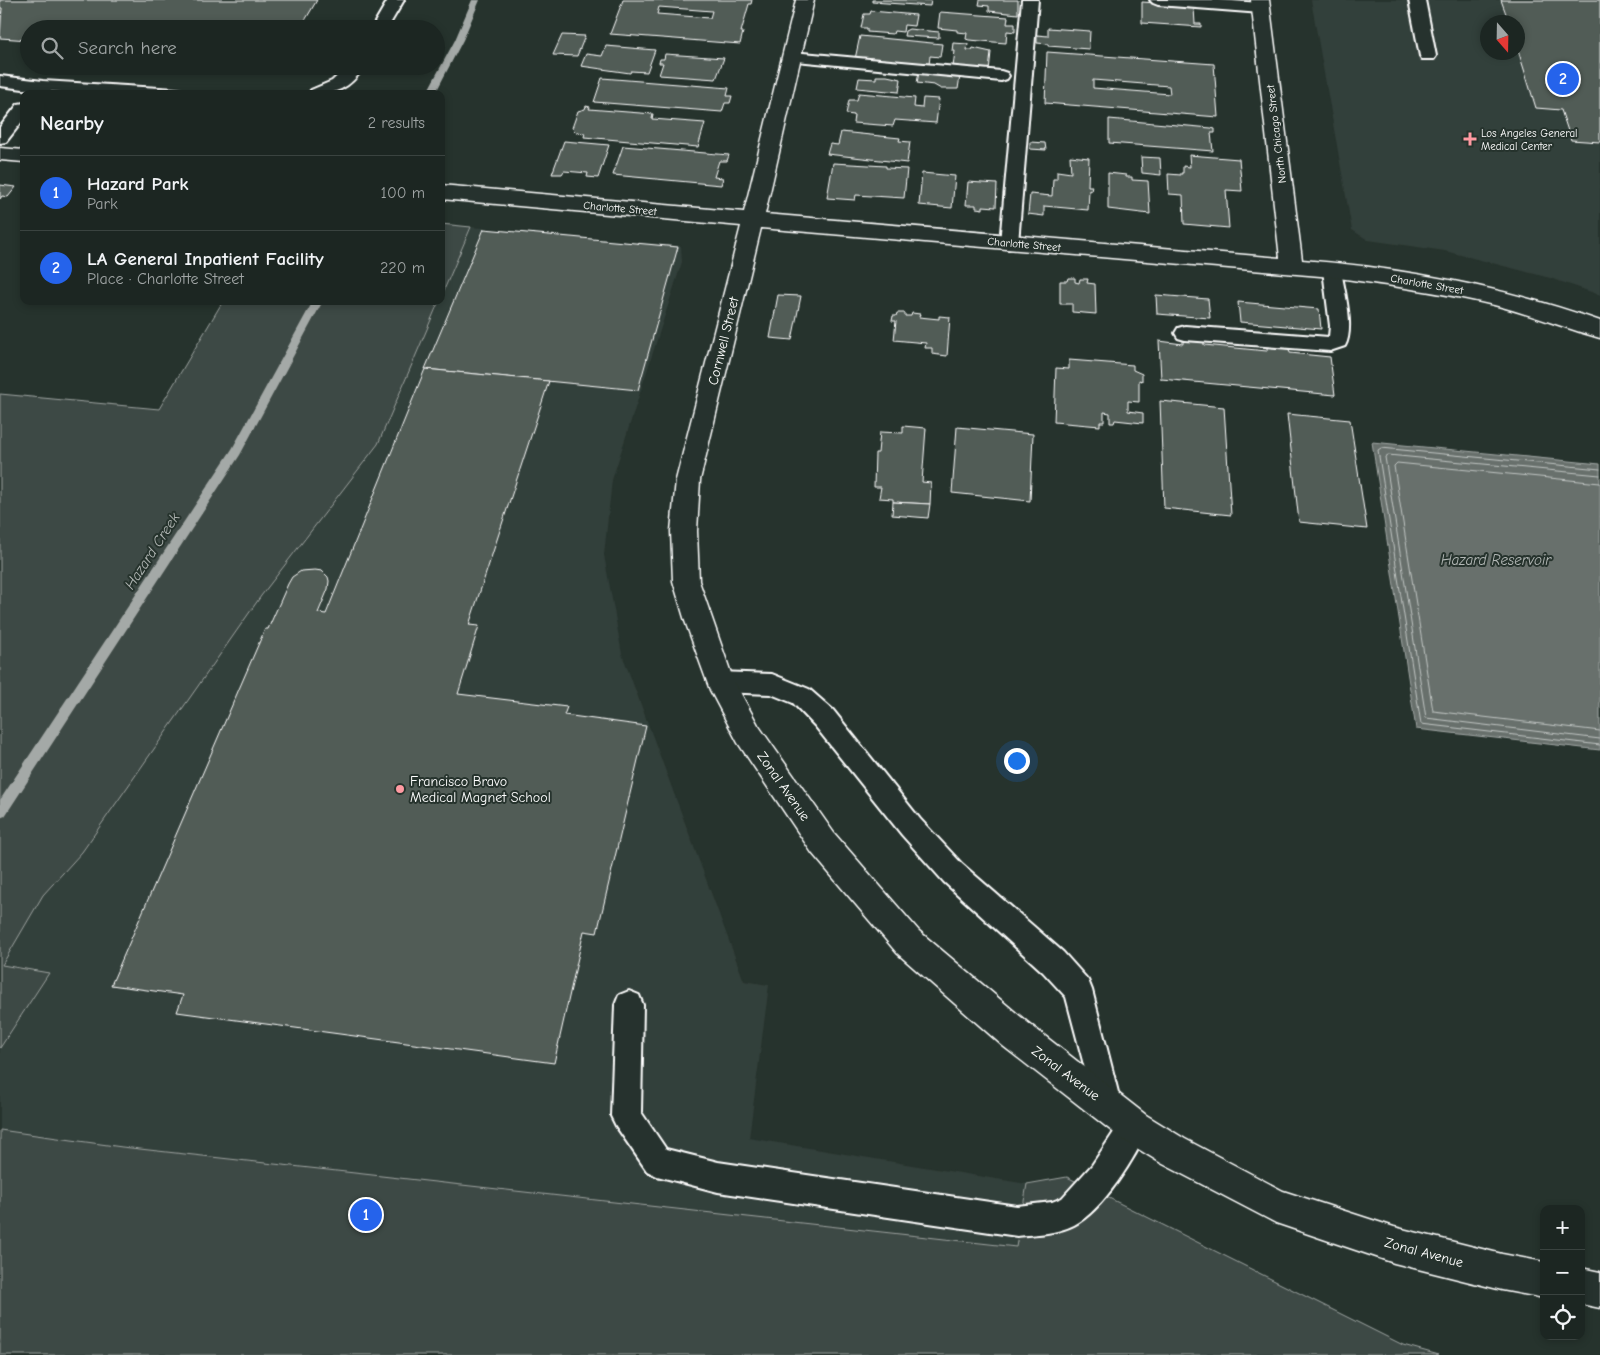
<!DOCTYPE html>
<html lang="en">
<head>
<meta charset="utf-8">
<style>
	body { margin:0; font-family:"Comic Neue",sans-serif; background:#252e2a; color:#f1f3f6 }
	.controls { position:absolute; right:15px; bottom:15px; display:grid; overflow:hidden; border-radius:10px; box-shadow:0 2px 8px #0003 }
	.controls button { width:45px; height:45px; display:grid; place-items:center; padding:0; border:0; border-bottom:1px solid #3a4340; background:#1c2622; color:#f1f3f6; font:25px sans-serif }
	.compass { position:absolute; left:1480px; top:15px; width:45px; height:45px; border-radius:50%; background:#1c2622; box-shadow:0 2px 8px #0003; rotate:160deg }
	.you { position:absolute; left:1016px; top:760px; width:18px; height:18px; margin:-12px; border:4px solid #fff; border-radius:50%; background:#1a73e8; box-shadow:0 0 0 8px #1a73e833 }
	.badge { display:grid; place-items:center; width:32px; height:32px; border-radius:50%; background:#2563eb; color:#fff; font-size:16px; font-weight:700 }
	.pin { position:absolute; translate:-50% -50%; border:2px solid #fff; box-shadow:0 1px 5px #0006 }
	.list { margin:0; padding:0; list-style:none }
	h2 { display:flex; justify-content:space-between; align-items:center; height:65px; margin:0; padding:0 20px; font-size:21px }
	h2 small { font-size:16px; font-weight:400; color:#a0a5a5 }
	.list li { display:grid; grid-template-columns:32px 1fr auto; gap:15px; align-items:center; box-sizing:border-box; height:75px; padding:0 20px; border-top:1px solid #3a4340 }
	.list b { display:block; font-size:19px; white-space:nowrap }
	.list p { margin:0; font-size:16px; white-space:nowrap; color:#a0a5a5 }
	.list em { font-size:16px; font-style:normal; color:#a0a5a5 }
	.icon { flex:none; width:28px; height:28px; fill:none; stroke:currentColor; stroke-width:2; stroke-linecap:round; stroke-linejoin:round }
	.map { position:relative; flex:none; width:1600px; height:1355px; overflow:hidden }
	.search { position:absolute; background:#1c2622; box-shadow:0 2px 8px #0003; left:20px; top:20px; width:425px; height:55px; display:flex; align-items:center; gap:12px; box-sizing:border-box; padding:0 18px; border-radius:28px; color:#a0a5a5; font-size:19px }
	.panel { position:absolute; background:#1c2622; box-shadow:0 2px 8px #0003; left:20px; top:90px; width:425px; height:215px; border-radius:10px }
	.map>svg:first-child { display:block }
</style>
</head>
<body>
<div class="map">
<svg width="1600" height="1355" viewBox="0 0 1600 1355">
	<rect width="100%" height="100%" fill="#26332d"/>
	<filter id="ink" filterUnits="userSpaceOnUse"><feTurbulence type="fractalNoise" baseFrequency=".02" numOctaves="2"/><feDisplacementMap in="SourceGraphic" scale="10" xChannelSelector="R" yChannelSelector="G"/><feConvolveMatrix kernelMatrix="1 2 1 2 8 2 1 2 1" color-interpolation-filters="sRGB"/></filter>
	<g filter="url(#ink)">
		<g fill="#333f3a" fill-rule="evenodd">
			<path d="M1311,0H1600V295L1550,278L1445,251L1368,240L1352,230ZM1488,22H1518V52H1488Z"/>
			<path d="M471,227L681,246L682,262L612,480L604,555L622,654L744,981L769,985L749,1138L1027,1184L1017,1247L122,1147L0,1130V1048L49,973L1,966L43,895L82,852L261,596L378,444L439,301H441V297Z"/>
		</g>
		<g fill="#3e4944" stroke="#9ea4a2">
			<path d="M441,224L471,227L441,297Z"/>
			<path d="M223,301H439L378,444L261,596L82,852L43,895L2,965L49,973L0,1048V394L159,409Z"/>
			<path d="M0,1130L122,1147L1016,1247L1027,1184L1067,1177L1403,1345L1439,1355H0Z"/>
		</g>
		<path fill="#67706c" stroke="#a4a9a7" d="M1372,442L1600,464V750L1416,729Z"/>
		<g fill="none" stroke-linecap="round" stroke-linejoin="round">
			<g stroke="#c2c6c4" stroke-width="1">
				<path d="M1600,469L1381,448L1378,450L1421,724L1600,745"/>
				<path d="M1600,475L1388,455L1385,457L1426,718L1600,739"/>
				<path d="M1600,483L1397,463L1394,466L1433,711L1600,731"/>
			</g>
			<g fill="#a4a9a7" fill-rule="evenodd">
				<path d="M472,0H480L463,40L435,94H426L455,40Z"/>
				<path d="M313,301H323L240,455L5,816L0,818V800L232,449Z"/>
			</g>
		</g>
		<g fill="#515c57" stroke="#fff" fill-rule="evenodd">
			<path d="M0,0H317L300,29H29V40L0,38L2,8H0Z"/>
			<path d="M623,0H752L751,4H749L741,32H743L740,44L610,34ZM659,7L712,11L710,18L657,14Z"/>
			<path d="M872,0H931L930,6L872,2Z"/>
			<path d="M980,0H1018V14L989,11V6L979,5Z"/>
			<path d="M1501,0H1600V142L1571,140L1561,110L1536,108L1518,50V22H1509Z"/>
			<path d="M1142,2L1199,6V9L1194,8L1195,24H1201V27L1142,23Z"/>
			<path d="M871,11L916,15L914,26L904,25L903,32L894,31L893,34L867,32V28H861L864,14H870Z"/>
			<path d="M940,12L1008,17L1007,24H1015V32L1007,31L1006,43L969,40L966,39L967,33L957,32V30L938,28Z"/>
			<path d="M1048,28L1090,31L1089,49L1048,46V44L1037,43V35L1048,36Z"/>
			<path d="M909,29L939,32V38L904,36L905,31Z"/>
			<path d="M562,35L585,36L577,56L553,55Z"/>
			<path d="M860,36L942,44L940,57L930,56L929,65L855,59Z"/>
			<path d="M953,43L968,44L967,50H972L973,48L991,52L989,71L953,67L955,51H952Z"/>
			<path d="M606,46L655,50L647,72L631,71L630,73L581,66L586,54L602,56Z"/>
			<path d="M1047,52L1214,64L1218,117L1045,103ZM1093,80L1169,86L1170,94L1093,88Z"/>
			<path d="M665,54L724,58L716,79L659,75L663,63H659L660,59H664Z"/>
			<path d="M919,72L960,76L958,89H941L934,85L917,83Z"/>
			<path d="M876,76H887L901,79L899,92L857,88L859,78L876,79Z"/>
			<path d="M602,78L729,88L727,96H732L730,103H725L722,112L594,102Z"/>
			<path d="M859,93L915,98L914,107L922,108L923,98L939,99L936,123L895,120L893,126L853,123L854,115L846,114L849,100H857Z"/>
			<path d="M586,106L590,107L589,109L653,114L652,119L705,123L698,147L584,137L585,133L576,132L572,128L578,111L585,109Z"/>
			<path d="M1109,119L1211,128L1215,129V133H1211L1213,151L1109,143Z"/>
			<path d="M841,132L900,138L899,141L910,142L907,163L827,154L830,144L838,145Z"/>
			<path d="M564,141L609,145L598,178L587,177L588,173L564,171L562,174H552Z"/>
			<path d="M1030,142L1045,143L1046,150L1030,149Z"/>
			<path d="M623,146L729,155L727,161H719L714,177L723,178L721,185L613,175Z"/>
			<path d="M1189,155L1239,159L1242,191L1226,190L1229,228L1184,224L1183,195L1169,194L1168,174L1181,175V173H1183V166L1190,167Z"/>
			<path d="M1070,156L1089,158L1088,186H1092L1091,191L1089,190L1088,210L1044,206V216L1028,214L1030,194L1052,196L1053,179H1057V171L1071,173Z"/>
			<path d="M1141,157L1160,158L1161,175L1142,173Z"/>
			<path d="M833,163L886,166V168L907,169L904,198L856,195L855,200L827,198Z"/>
			<path d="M922,173L955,176L952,208L919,205Z"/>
			<path d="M1108,173L1126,175V177H1132V180L1148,181L1150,214L1108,209Z"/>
			<path d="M968,182L997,184L996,207L983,206V209L976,208V205H966Z"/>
			<path d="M0,185L16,187L8,197L2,196L0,199Z"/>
			<path d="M484,229L678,247L638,390L425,369Z"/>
			<path d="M1068,278H1075V282L1079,283L1080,279H1088L1087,283L1095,284L1096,314L1072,312V304H1060V281H1067Z"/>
			<path d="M778,295L801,296L792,340L770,338Z"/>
			<path d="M1156,295L1208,299L1210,318L1157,314Z"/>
			<path d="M1238,302L1319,309L1321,329L1240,322Z"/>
			<path d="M897,313H905V316H911L912,313L920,314L919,317L939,319V316L950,317L947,356L932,354V348H925L926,343L894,340L896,321H892L893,316H896Z"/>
			<path d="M1183,339L1204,342V345L1267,351V347L1289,349L1290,353L1330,357L1335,395L1161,379L1159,341L1183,344Z"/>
			<path d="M1069,360L1133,365V370L1142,374V381L1139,380V402L1128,401V411L1143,413V423L1115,420L1114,423H1110V413L1104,412V422H1100V426L1054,422L1056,368L1069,369Z"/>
			<path d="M425,369L549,381L469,625L479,626L458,694L567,707L564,715L646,726L597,933L584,931L554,1063L177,1012L183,995L111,985L265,629H268L288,584L292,577L301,571L315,570L322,571L328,577L329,581L328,589L318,613L326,614Z"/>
			<path d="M1160,401L1224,407L1231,515L1164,508Z"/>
			<path d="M1287,414L1350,420L1367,529L1299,522Z"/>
			<path d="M903,426L926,428L922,482L931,483L930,504L893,502V499L879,498L881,487H874L875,453H878L880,432L903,433Z"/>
			<path d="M957,427L1033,434L1030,501L952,493Z"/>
			<path d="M893,502L930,504L928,518L892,515Z"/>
		</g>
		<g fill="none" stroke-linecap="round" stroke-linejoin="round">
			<g stroke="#fff" stroke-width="4">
				<g id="service">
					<path d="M388,0H404L387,29H371Z"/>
					<path d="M1022,0H1038L1018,243L1016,247L1009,249L1002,247L1000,243Z"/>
					<path d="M1150,0H1218L1261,3L1267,5L1269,8L1267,11L1261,13L1158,5L1153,3Z"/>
					<path d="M1409,0H1425L1436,56L1434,59H1422L1420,56Z"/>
					<path d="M792,52L1001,71L1007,73L1009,76L1007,79L1001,81L786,60L784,57L786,54Z"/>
					<path d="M348,66H365C348,90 337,94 309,94L311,90L332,81Z"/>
					<path d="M0,76L43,81L176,89L182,90L184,94H89L47,91L45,94H28L31,90L0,86Z"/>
					<path d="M24,103V119L6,142L0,143V127L18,104Z"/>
					<path d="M1332,264L1339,265L1341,270C1344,290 1355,328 1345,346L1330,351L1185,340L1178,338L1175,333L1178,328L1185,326L1329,337L1330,326L1323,270L1325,265Z"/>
					<path d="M720,672L772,674L809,689L833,710L920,819L962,864L1063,952L1088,980L1092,990L1121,1104L1117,1114L1107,1118L1097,1114L1066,997L1043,972L944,882L902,835L815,726L793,703L771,694L720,692L712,689L708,682L712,675Z"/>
					<path d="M629,991L639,995L643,1005L641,1112L666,1149L718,1162L1017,1206L1052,1202L1062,1198L1092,1165L1124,1117L1134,1112L1144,1117L1149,1127C1136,1157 1103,1210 1074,1225C1056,1234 1036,1234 1017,1236L718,1192L657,1176L647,1171L616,1126L611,1116L615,1005L619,995Z"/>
				</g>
			</g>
			<g stroke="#fff" stroke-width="3">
				<g id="minor">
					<path d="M796,0H814L765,214L1280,258L1251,0H1269L1302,260C1404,268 1504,287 1600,321V338C1564,328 1530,314 1494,305C1441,292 1386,285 1332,277L761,228L700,480L697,531L699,581L733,679L758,725L834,833L919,931L1027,1022L1146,1115L1185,1139L1283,1191L1394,1227L1502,1254L1544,1262V1298L1502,1290L1394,1263L1276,1223L1161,1163L1122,1139L1003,1046L897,953L812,853L738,743L710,690L685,621L673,581L671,531L676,480L741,226L441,199V185L744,212Z"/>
					<path d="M0,148L24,150V162L0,160Z"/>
					<path d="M1581,1268L1600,1272V1308L1581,1304Z"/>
				</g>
			</g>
			<use href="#service" fill="#26332d" fill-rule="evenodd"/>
			<use href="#minor" fill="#26332d" fill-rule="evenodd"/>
		</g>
	</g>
	<g fill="#ff9aa2" stroke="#26332d" stroke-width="2">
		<path d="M1467.5 131.5h5v5h5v5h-5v5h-5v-5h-5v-5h5z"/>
		<circle cx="400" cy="789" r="5"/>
	</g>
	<g text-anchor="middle" stroke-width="4" stroke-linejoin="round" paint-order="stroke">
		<g font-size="11" fill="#fff" stroke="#26332d" text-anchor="start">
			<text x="1481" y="137">Los Angeles General<tspan x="1481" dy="13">Medical Center</tspan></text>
		</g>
		<g font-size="11" fill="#fff" stroke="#26332d">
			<text transform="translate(1276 134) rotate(-97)" y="4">North Chicago Street</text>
			<text transform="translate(620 208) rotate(5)" y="4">Charlotte Street</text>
			<text transform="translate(1024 244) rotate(5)" y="4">Charlotte Street</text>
			<text transform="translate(1427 284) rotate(10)" y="4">Charlotte Street</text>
		</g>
		<g font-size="14" fill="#fff" stroke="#26332d">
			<text transform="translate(723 341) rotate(-76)" y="5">Cornwell Street</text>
			<text transform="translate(784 786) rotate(55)" y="5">Zonal Avenue</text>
			<text transform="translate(1066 1073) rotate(37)" y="5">Zonal Avenue</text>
			<text transform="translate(1424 1252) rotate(15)" y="5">Zonal Avenue</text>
		</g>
		<g font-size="14" fill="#fff" stroke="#26332d" text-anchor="start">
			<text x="410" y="786">Francisco Bravo<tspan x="410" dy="16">Medical Magnet School</tspan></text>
		</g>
		<g font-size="15" font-style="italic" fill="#b3b8b6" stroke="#26332d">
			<text transform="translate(152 551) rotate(-57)" y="5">Hazard Creek</text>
			<text x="1496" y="565">Hazard Reservoir</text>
		</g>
	</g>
</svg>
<div class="controls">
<button>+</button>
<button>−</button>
<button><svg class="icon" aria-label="locate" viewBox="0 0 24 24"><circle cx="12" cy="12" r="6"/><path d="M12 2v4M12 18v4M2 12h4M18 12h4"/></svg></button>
</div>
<svg class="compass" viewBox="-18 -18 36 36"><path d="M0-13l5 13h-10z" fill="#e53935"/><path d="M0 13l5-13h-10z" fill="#a0a5a5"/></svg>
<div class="you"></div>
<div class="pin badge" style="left:366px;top:1215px">1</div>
<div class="pin badge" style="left:1563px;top:79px">2</div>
<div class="search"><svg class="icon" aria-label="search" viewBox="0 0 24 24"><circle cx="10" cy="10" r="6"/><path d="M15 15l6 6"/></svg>Search here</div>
<section class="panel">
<h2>Nearby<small>2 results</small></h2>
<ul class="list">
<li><span class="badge">1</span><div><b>Hazard Park</b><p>Park</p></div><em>100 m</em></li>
<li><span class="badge">2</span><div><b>LA General Inpatient Facility</b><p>Place · Charlotte Street</p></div><em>220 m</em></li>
</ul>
</section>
</div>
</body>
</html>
